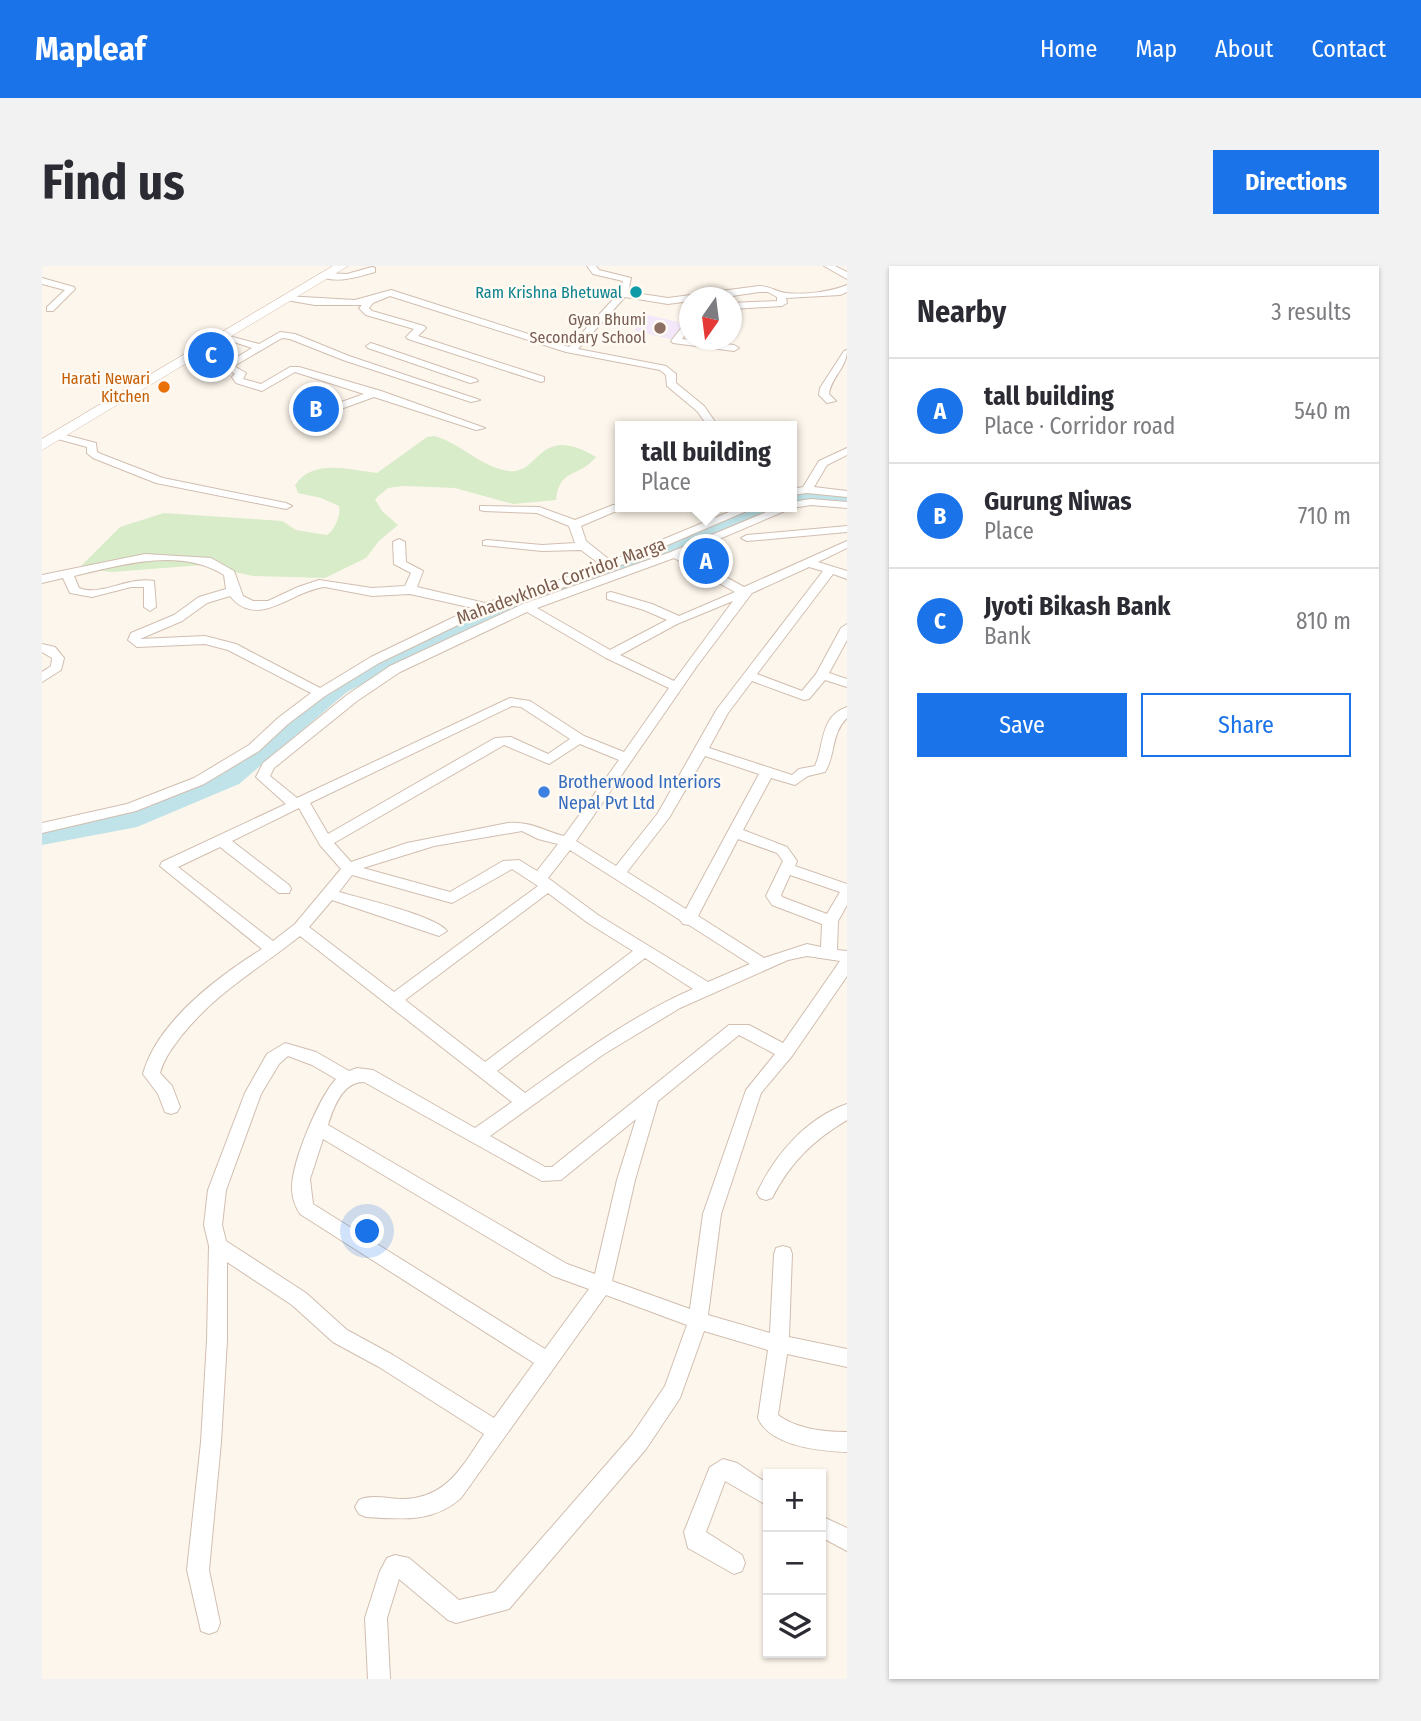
<!DOCTYPE html>
<html lang="en">
<head>
<meta charset="utf-8">
<style>
	body { margin:0; font-family:"Fira Sans Condensed",sans-serif; background:#f2f2f3; color:#2b2b33 }
	.controls { position:absolute; right:21px; bottom:21px; display:grid; overflow:hidden; border-radius:0px; box-shadow:0 2px 5px #0004 }
	.controls button { width:63px; height:63px; display:grid; place-items:center; padding:0; border:0; border-bottom:2px solid #e1e1e2; background:#fff; color:#2b2b33; font:35px sans-serif }
	.compass { position:absolute; left:637px; top:21px; width:63px; height:63px; border-radius:50%; background:#fff; box-shadow:0 2px 5px #0004; rotate:194deg }
	.you { position:absolute; left:326px; top:966px; width:24px; height:24px; margin:-18px; border:5px solid #fff; border-radius:50%; background:#1a73e8; box-shadow:0 0 0 10px #1a73e833 }
	.badge { display:grid; place-items:center; width:46px; height:46px; border-radius:50%; background:#1a73e8; color:#fff; font-size:23px; font-weight:700 }
	.pin { position:absolute; translate:-50% -50%; border:4px solid #fff; box-shadow:0 2px 7px #0006 }
	.popup { position:absolute; left:573px; top:155px; width:182px; height:91px; box-sizing:border-box; display:grid; place-content:center; border-radius:0px; background:#fff; filter:drop-shadow(0 2px 5px #0005); font-size:23px; white-space:nowrap; color:#7c7c81 }
	.popup b { font-size:26px; color:#2b2b33 }
	.popup::after { content:''; position:absolute; left:50%; top:100%; margin-left:-14px; border:14px solid transparent; border-top-color:#fff }
	.list { margin:0; padding:0; list-style:none }
	h2 { display:flex; justify-content:space-between; align-items:center; height:91px; margin:0; padding:0 28px; font-size:30px }
	h2 small { font-size:23px; font-weight:400; color:#7c7c81 }
	.list li { display:grid; grid-template-columns:46px 1fr auto; gap:21px; align-items:center; box-sizing:border-box; height:105px; padding:0 28px; border-top:2px solid #e1e1e2 }
	.list b { display:block; font-size:26px; white-space:nowrap }
	.list p { margin:0; font-size:23px; white-space:nowrap; color:#7c7c81 }
	.list em { font-size:23px; font-style:normal; color:#7c7c81 }
	.actions { display:flex; gap:14px; padding:21px 28px }
	.actions a { flex:1; padding:16px 0; border:2px solid #1a73e8; border-radius:0px; text-align:center; font-size:24px; color:#1a73e8 }
	.actions .main { background:#1a73e8; color:#fff }
	.icon { flex:none; width:38px; height:38px; fill:none; stroke:currentColor; stroke-width:2; stroke-linecap:round; stroke-linejoin:round }
	.map { position:relative; flex:none; width:805px; height:1413px; overflow:hidden; border-radius:0px }
	header { display:flex; align-items:center; gap:42px; box-sizing:border-box; height:98px; padding:0 35px; background:#1a73e8; color:#fff }
	header strong { font-size:33px }
	nav { display:flex; gap:38px; margin-inline-start:auto; font-size:24px }
	.intro { display:flex; align-items:center; justify-content:space-between; box-sizing:border-box; height:168px; padding:0 42px }
	h1 { margin:0; font-size:49px }
	.button { padding:18px 32px; border-radius:0px; background:#1a73e8; color:#fff; font-size:24px; font-weight:700 }
	main { display:flex; gap:42px; padding:0 42px }
	aside { flex:1; background:#fff; border-radius:0px; box-shadow:0 2px 5px #0004 }
	.map>svg:first-child { display:block }
</style>
</head>
<body>
<header>
<strong>Mapleaf</strong>
<nav><a>Home</a><a>Map</a><a>About</a><a>Contact</a></nav>
</header>
<div class="intro"><h1>Find us</h1><a class="button">Directions</a></div>
<main>
<div class="map">
<svg width="805" height="1413" viewBox="0 0 805 1413">
	<rect width="100%" height="100%" fill="#fdf6ec"/>
	<path fill="#f3e8fa" d="M606,49L644,58L633,74L592,65Z"/>
	<path fill="#d8ecc9" d="M392,170C419,177 438,201 467,205C498,209 496,156 554,191C537,212 517,202 514,234L471,238L413,222L362,220L346,222L333,233L340,245L356,259L337,275L324,292L283,312L211,310L161,299L70,306L44,303L39,300L78,261L122,247L240,255L254,264L285,269C293,264 299,249 297,240L279,232L256,227L253,219C272,192 307,204 335,207L385,171Z"/>
	<g fill="none" stroke-linecap="round" stroke-linejoin="round">
		<g fill="#bfe3e8" fill-rule="evenodd">
			<path d="M750,226L805,229V241L750,237Z"/>
			<path d="M713,241H737L735,245L631,290L472,347L449,352L305,426L197,518L95,561L0,579V563L82,548L181,508L289,416L436,343L461,338L617,282Z"/>
		</g>
		<g stroke="#d1beb0" stroke-width="2">
			<g id="street">
				<path d="M545,0H554L557,4L589,12L586,26L626,32L717,20C729,20 734,26 744,27C762,29 788,26 805,19V26L798,29L744,32L745,37L740,40L690,43V37L735,35V31L726,26H717L677,32H648V35L626,38L583,31L536,83L624,100L634,108V117L662,140L676,160H666L655,145L625,120L624,109L618,104L524,86L348,30L331,37L327,42L330,45L382,60L384,62L376,70L502,111V115L499,116L366,73L364,71L372,63L324,49L317,42L320,39H273L238,33L243,30L313,34L349,24L527,81L577,27L581,15L551,8Z"/>
				<path d="M782,0H793L805,6V13Z"/>
				<path d="M330,1L333,2V6C316,11 294,18 278,10L282,7L305,8Z"/>
				<path d="M0,12L32,21L33,23L11,45H5V41L23,24L0,18Z"/>
				<path d="M648,51V62L640,73L692,79L697,82L692,85L631,77L629,75Z"/>
				<path d="M238,66L253,68L307,90L438,134L429,136L301,94L248,73L240,72L192,100L204,107L201,113L219,118L248,101H257L339,125L443,162L434,164L332,131L296,144L275,155L270,152L271,150L288,140L322,128L253,106L220,125L194,117L190,111L193,108L180,100L210,82L180,72V68L217,78Z"/>
				<path d="M329,77L434,113L436,115L428,117L326,82L324,80Z"/>
				<path d="M805,84C805,102 789,111 787,128L794,135L785,137L777,129L778,122L802,85Z"/>
				<path d="M16,167L54,177L55,186L59,188L121,212L244,237L250,240L244,243L114,217L51,192L45,187V181L12,172L11,170Z"/>
				<path d="M805,182V189L785,199L772,221L805,225V231L765,227L750,229V223L761,221L777,195Z"/>
				<path d="M769,233L805,236V242L769,239L750,242L642,288L702,321L805,275V282L776,296L805,305V313L791,308L715,408L760,425L774,408L799,362L805,358V374L787,407L805,413V421L783,414L767,433L762,434L710,415L686,447L667,482L750,509L757,503L773,500C783,478 777,451 805,441V452C789,467 794,488 783,506L766,510L753,519L729,512L701,564L745,581L755,595L753,600L805,618V639L796,655L795,684L805,685V710L750,790L719,827L679,948L666,1049L728,1067L732,988L734,982L741,980L748,982L750,988L747,1071L805,1083V1101L745,1088L736,1149C755,1163 782,1166 805,1166V1186C777,1185 728,1180 716,1152L726,1084L662,1065L638,1132L604,1183L467,1343L414,1357L406,1354L357,1313L345,1352L348,1413H326L323,1352L338,1305L345,1292L353,1289L367,1292L417,1334L453,1326L590,1169L623,1120L645,1059L564,1029L419,1232C391,1257 359,1253 324,1251L317,1248L313,1241L317,1234C330,1228 346,1233 360,1233C404,1233 420,1201 442,1168L337,1101L291,1076L250,1039L185,996V1074L179,1176L167,1304L178,1357L175,1365L167,1368L159,1365L145,1304L159,1176L165,1074L167,980L162,959L166,924L203,827L225,788L243,777L274,786L307,805L315,802L331,804L433,862L470,836L258,670C214,705 177,724 140,769C131,781 122,792 118,807L130,820L138,841L135,846L129,848L123,846L116,828L101,808C115,756 177,710 220,683L118,600L120,596L244,538L214,511L221,497L305,429L348,400L481,338L629,286L736,241H750V236ZM632,292L693,326L637,350L610,338L569,326L565,327V333L602,344L625,354L568,384L495,342ZM767,301L781,305L675,443L616,547L574,600L534,575L655,400L710,327ZM691,335L632,415L578,389L635,358ZM485,346L564,392L627,422L582,486L542,470L488,435L468,432L255,532L228,510L232,502L315,435L358,406ZM470,440L479,441L528,473L506,488L469,471L453,472L286,568L268,537ZM538,478L577,494L522,570C501,565 489,555 466,557L365,577L309,596L292,577L462,479L507,498ZM663,490L717,508L644,643L585,606L627,552ZM257,542L278,579L299,603L253,658L231,675L136,601L178,581L237,627H247L249,623L247,619L190,575ZM480,565L496,573L516,578L495,605L477,594L461,595L408,626L321,602L392,580ZM696,573L735,587L741,595L724,630L730,639L780,658L779,681L765,678L722,692L656,650ZM528,584L638,654L641,658L647,659L708,698L666,716L556,649L506,612ZM470,603L496,620L352,726L267,661L290,634L397,670L405,665C394,650 318,632 297,626L310,609L410,637ZM748,609L798,626L785,648L740,631L739,629ZM506,627L546,657L591,685L443,796L363,734ZM765,690L798,695L741,777L707,759H687L510,901H503L448,870L562,788L638,742L746,694ZM603,692L651,723C591,749 537,789 483,827L455,805ZM697,769L733,788L704,824L661,948L648,1043L570,1015L593,914L616,835ZM246,790L270,799L294,813C276,833 250,896 250,922C250,931 253,940 258,948L492,1097L452,1152L351,1089L305,1064L264,1027L184,975L180,959L184,924L219,828L237,798ZM322,816L500,915L519,914L594,853L575,914L553,1008L525,998L286,859C291,842 301,815 322,816ZM281,873L511,1010L547,1023L503,1083L271,938L268,913Z"/>
				<path d="M578,238L579,243L539,260L544,275L569,295L699,241H714L572,302L509,326L447,344L337,397L283,430L246,458L217,485L162,518L94,545L0,567V557L85,538L152,512L207,479L236,452L269,427L186,384L163,378L95,381L86,374L89,367L132,349L157,331L184,323L182,309C137,281 80,299 32,310L37,322C59,331 86,310 112,315L114,341L108,345L102,341V321H89L50,331L28,327L21,312L0,317V309L103,288L169,292L192,305L201,330L211,335H226L256,321L277,314L330,322L363,320L369,307L352,298L351,276L357,273L363,276L364,296L381,305L375,321L443,337L501,320L559,299L539,284L500,285L441,279V275L445,274L500,279L533,277L527,260L495,247L442,245L438,244V240L497,241L533,254L571,239ZM283,321L330,330L368,328L431,342L329,391L278,422L194,378L163,370L98,373L140,355L165,337L188,330C216,365 252,323 283,321Z"/>
				<path d="M805,260V266L705,275L699,272L705,269Z"/>
				<path d="M0,378L13,381L22,392L19,404L0,416V406L9,400L10,392L0,386Z"/>
				<path d="M805,838V854C771,874 748,897 730,932L724,934L718,932L715,927C732,890 764,852 805,838Z"/>
				<path d="M681,1193L695,1197L726,1218V1240L683,1215L664,1266L700,1289L703,1297L700,1305L692,1308L646,1282L642,1266L665,1208L668,1201Z"/>
				<path d="M779,1250L805,1262V1285L779,1271Z"/>
			</g>
		</g>
		<g stroke="#d6c0b0" stroke-width="1">
			<path id="secondary" d="M291,0H306L0,184V173Z"/>
		</g>
		<use href="#street" fill="#fff" fill-rule="evenodd"/>
		<use href="#secondary" fill="#fff" fill-rule="evenodd"/>
	</g>
	<circle fill="#0f9aa8" stroke="#fffaf3" stroke-width="2.5" cx="594" cy="26" r="7"/>
	<circle fill="#8d6e63" stroke="#fffaf3" stroke-width="2.5" cx="618" cy="62" r="7"/>
	<circle fill="#e8710a" stroke="#fffaf3" stroke-width="2.5" cx="122" cy="121" r="7"/>
	<circle fill="#3f7fe0" stroke="#fffaf3" stroke-width="2.5" cx="502" cy="526" r="7"/>
	<g text-anchor="middle" stroke-width="5" stroke-linejoin="round" paint-order="stroke">
		<g font-size="16" fill="#0d838f" stroke="#fffaf3" text-anchor="end">
			<text x="580" y="32">Ram Krishna Bhetuwal</text>
		</g>
		<g font-size="16" fill="#785e54" stroke="#fffaf3" text-anchor="end">
			<text x="604" y="59">Gyan Bhumi<tspan x="604" dy="18">Secondary School</tspan></text>
		</g>
		<g font-size="16" fill="#c56008" stroke="#fffaf3" text-anchor="end">
			<text x="108" y="118">Harati Newari<tspan x="108" dy="18">Kitchen</tspan></text>
		</g>
		<g font-size="18" fill="#7a5c4d" stroke="#fffaf3">
			<text transform="translate(519 315) rotate(-20)" y="6">Mahadevkhola Corridor Marga</text>
		</g>
		<g font-size="18" fill="#366cbe" stroke="#fffaf3" text-anchor="start">
			<text x="516" y="522">Brotherwood Interiors<tspan x="516" dy="21">Nepal Pvt Ltd</tspan></text>
		</g>
	</g>
</svg>
<div class="controls">
<button>+</button>
<button>−</button>
<button><svg class="icon" aria-label="layers" viewBox="0 0 24 24"><path d="M12 4l9 5-9 5-9-5zM3 14l9 5 9-5"/></svg></button>
</div>
<svg class="compass" viewBox="-18 -18 36 36"><path d="M0-13l5 13h-10z" fill="#e53935"/><path d="M0 13l5-13h-10z" fill="#7c7c81"/></svg>
<div class="you"></div>
<div class="pin badge" style="left:664px;top:295px">A</div>
<div class="popup"><b>tall building</b>Place</div>
<div class="pin badge" style="left:274px;top:143px">B</div>
<div class="pin badge" style="left:169px;top:89px">C</div>
</div>
<aside>
<h2>Nearby<small>3 results</small></h2>
<ul class="list">
<li><span class="badge">A</span><div><b>tall building</b><p>Place · Corridor road</p></div><em>540 m</em></li>
<li><span class="badge">B</span><div><b>Gurung Niwas</b><p>Place</p></div><em>710 m</em></li>
<li><span class="badge">C</span><div><b>Jyoti Bikash Bank</b><p>Bank</p></div><em>810 m</em></li>
</ul>
<div class="actions"><a class="main">Save</a><a>Share</a></div>
</aside>
</main>
</body>
</html>
